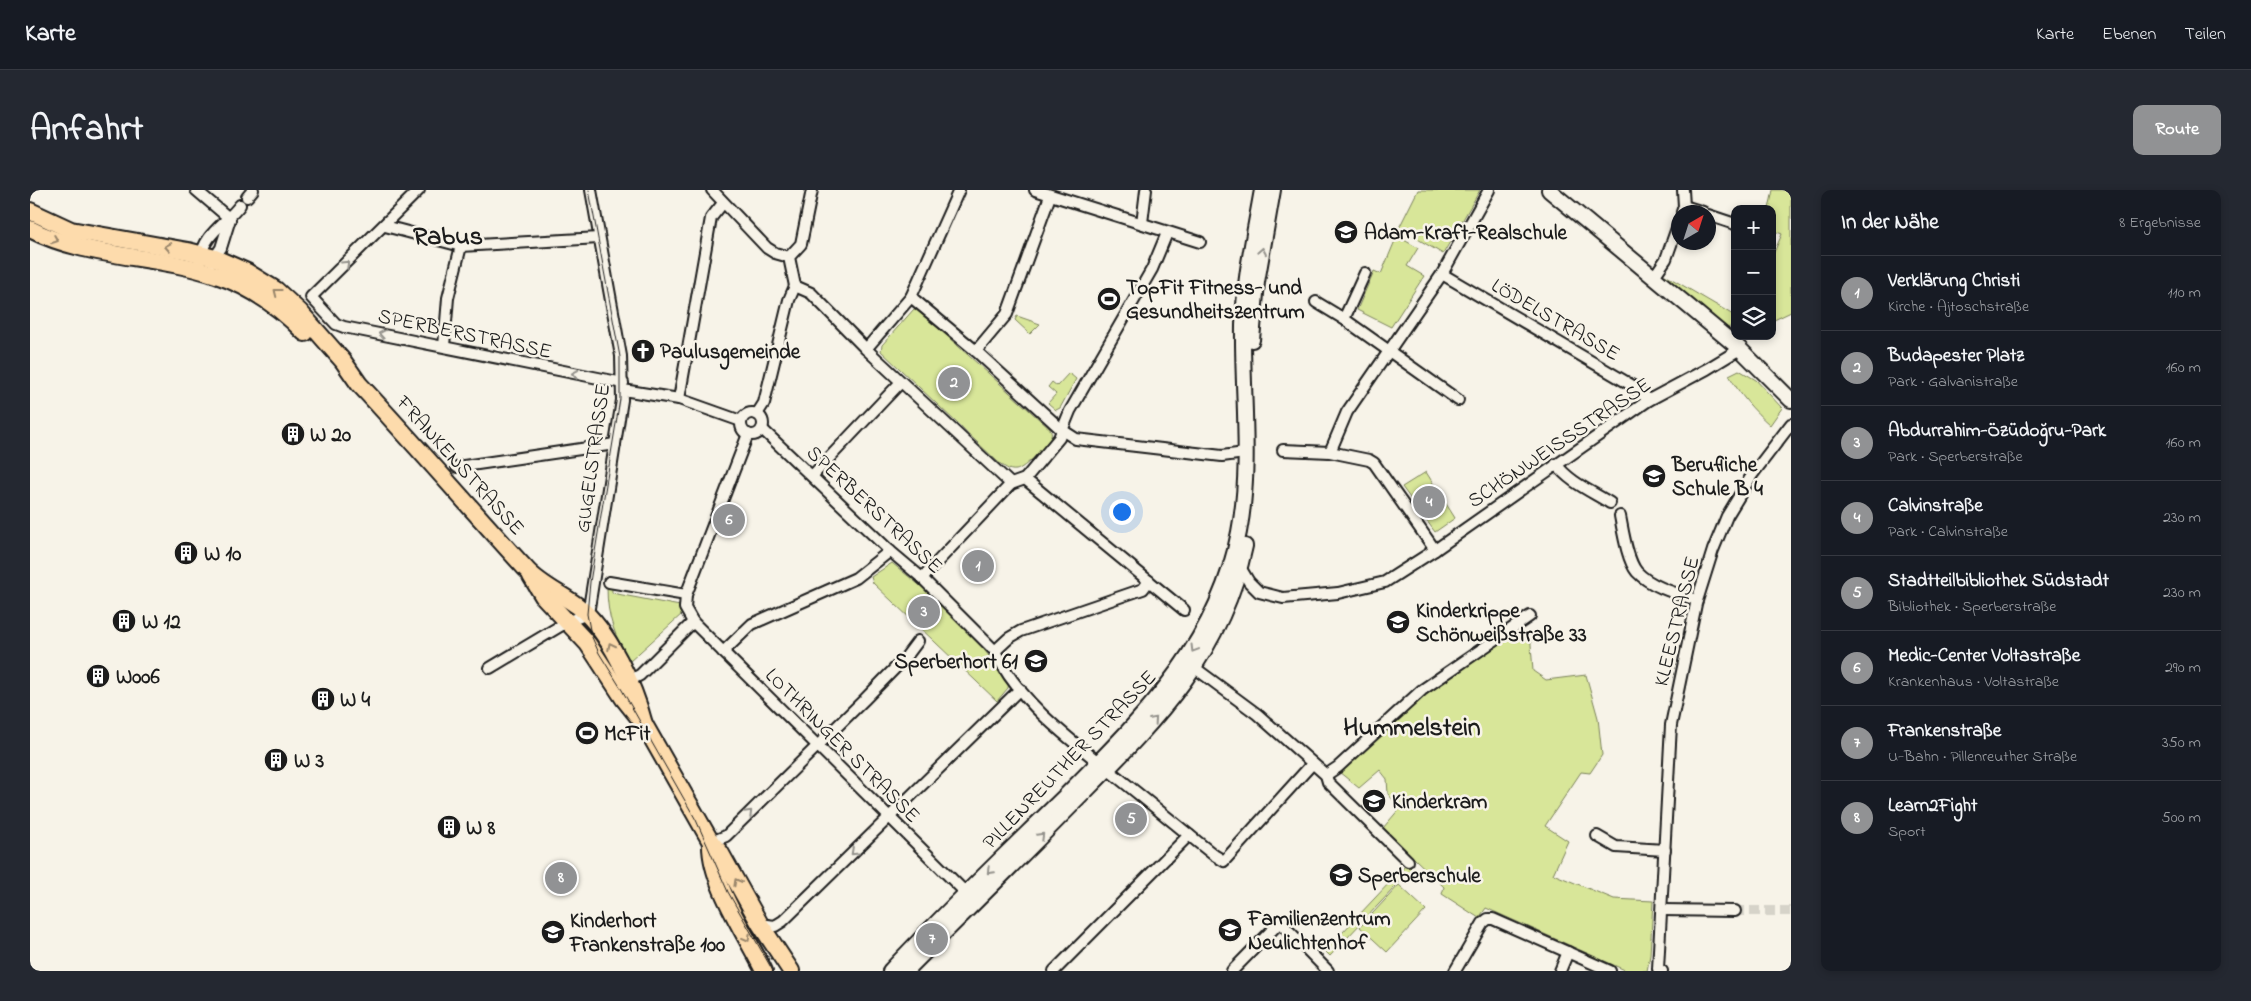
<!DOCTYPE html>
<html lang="de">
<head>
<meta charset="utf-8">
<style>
	body { margin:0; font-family:"Indie Flower",sans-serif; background:#242831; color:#f1f3f6 }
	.controls { position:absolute; right:15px; top:15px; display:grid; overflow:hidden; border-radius:10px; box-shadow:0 2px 8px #0003 }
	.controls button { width:45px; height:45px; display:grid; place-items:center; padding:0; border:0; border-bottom:1px solid #363941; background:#171b24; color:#f1f3f6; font:25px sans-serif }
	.compass { position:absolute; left:1641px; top:15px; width:45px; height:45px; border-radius:50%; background:#171b24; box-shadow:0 2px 8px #0003; rotate:39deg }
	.you { position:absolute; left:1091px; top:321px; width:18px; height:18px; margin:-12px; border:4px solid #fff; border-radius:50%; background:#1a73e8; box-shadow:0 0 0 8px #1a73e833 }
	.badge { display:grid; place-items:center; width:32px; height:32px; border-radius:50%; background:#919294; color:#fff; font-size:16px; font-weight:700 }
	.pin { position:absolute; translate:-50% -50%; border:2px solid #fff; box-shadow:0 1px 5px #0006 }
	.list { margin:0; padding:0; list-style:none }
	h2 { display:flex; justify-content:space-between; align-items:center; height:65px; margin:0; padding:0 20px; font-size:21px }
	h2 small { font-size:16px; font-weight:400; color:#9ea1a6 }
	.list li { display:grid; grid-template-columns:32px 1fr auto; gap:15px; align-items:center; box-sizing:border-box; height:75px; padding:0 20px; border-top:1px solid #363941 }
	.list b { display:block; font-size:19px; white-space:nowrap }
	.list p { margin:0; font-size:16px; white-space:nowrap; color:#9ea1a6 }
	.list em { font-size:16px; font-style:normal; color:#9ea1a6 }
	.icon { flex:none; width:28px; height:28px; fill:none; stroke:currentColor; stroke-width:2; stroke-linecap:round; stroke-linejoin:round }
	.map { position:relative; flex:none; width:1761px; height:781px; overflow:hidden; border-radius:10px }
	header { display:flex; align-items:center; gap:30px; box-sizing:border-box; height:70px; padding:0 25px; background:#171b24; border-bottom:1px solid #363941 }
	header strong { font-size:24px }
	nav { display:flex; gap:28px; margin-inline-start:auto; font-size:18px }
	.intro { display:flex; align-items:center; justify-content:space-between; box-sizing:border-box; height:120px; padding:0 30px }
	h1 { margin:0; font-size:35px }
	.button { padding:12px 22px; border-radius:10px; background:#919294; color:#fff; font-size:18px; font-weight:700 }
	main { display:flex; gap:30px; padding:0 30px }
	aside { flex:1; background:#171b24; border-radius:10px; box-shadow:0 2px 8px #0003 }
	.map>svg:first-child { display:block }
</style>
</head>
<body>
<header>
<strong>Karte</strong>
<nav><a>Karte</a><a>Ebenen</a><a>Teilen</a></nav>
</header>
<div class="intro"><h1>Anfahrt</h1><a class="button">Route</a></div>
<main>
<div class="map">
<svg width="1761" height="781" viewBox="0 0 1761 781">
	<rect width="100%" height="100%" fill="#f7f3e8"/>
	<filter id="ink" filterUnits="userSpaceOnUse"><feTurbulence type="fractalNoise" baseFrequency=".02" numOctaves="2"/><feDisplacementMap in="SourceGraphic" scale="10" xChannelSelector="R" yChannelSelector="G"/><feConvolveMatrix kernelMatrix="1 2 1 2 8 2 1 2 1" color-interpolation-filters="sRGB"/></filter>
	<g filter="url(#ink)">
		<g fill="#d8e699" stroke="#7a815a">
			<path d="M1388,0H1450L1413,64L1369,38Z"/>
			<path d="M1743,0H1761V122L1742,131V67L1752,44L1742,40V19H1739Z"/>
			<path d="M1367,46L1388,58L1377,76L1394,86L1361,137L1327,120L1344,81L1351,84Z"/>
			<path d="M1635,85L1705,126V131L1697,140L1637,90Z"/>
			<path d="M884,119H887L1020,239C1021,242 1022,243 1021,247C1018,255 994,279 986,280C978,281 974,276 968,272L851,161L852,155Z"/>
			<path d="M987,126L1010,134L1000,144L985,130Z"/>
			<path d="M1709,180L1726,190L1752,218L1740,235C1723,220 1710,205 1699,185Z"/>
			<path d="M1039,183L1046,189L1030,218L1026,220L1018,213L1026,204L1018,197L1022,192L1027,196Z"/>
			<path d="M1396,282L1425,328L1405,342L1372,297Z"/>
			<path d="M862,373L893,398L949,453L979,492L978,498L967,511L843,393L841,387Z"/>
			<path d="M577,397L582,398V403L650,416L652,424L599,472C585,445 577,428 577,397Z"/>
			<path d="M1486,441L1490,448L1500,442L1503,481L1516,490L1556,485L1568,528L1572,565L1560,583L1551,582L1515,636L1538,651L1523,684L1584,709L1623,711L1620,765L1617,781H1597L1456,718L1449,728L1412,704L1414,697L1353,638L1370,618L1358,604L1357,589L1350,580L1329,598L1309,582L1379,517Z"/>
			<path d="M1377,674L1382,679L1300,766L1295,761Z"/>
			<path d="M1369,695L1396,720L1357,762L1330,737Z"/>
		</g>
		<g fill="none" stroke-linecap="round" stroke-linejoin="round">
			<path stroke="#d6d3c9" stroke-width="10" stroke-dasharray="10 5" stroke-linecap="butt" d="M1705,721H1761"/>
			<g stroke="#1c1c1c" stroke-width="14">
				<g id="street">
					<path d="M166,0L200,29"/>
					<path d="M389,0L281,107L306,134L314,137L593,193"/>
					<path d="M682,0L737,58L745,63L759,67"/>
					<path d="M1005,0L1170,52"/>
					<path d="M217,7L223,0"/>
					<path d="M1654,16L1673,22"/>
					<path d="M1652,22L1654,16L1653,0"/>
					<path d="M1678,25L1705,34"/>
					<path d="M1112,33L1116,0"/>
					<path d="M355,36L431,56L569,48"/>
					<path d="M171,69C172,45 197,33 210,15"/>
					<path d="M182,71L191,58L200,29"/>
					<path d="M1412,84L1603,196L1619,210"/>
					<path d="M1623,88L1636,69L1648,35"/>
					<path d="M765,96L781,103L836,159L981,294"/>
					<path d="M881,107L946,161L1032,240L1046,249L1192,266L1215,263"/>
					<path d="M1286,112L1314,129L1428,210"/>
					<path d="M1314,129L1335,83"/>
					<path d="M414,156L418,108L431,56"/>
					<path d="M836,159L881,107L929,0"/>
					<path d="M946,161L977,124L1020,6"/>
					<path d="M593,200L649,209L711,231"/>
					<path d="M649,209L681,28L693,13"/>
					<circle cx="722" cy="234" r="11"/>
					<path d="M727,224L734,213L759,110L765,96L759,67L771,54L782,0"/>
					<path d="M732,239L860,361L892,388L965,461C988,512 1043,552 1086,586C1119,612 1151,639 1184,665L1194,671L1282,574"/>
					<path d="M1253,260L1300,262L1339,270L1344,273L1405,360"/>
					<path d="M1300,262L1317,222L1412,84L1459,0"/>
					<path d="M1526,274C1539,292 1561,301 1580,313"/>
					<path d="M427,277L585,254"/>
					<path d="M782,286L871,192"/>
					<path d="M995,289L1154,420"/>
					<path d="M1590,326C1593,341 1597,370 1607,382C1621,397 1648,404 1667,410"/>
					<path d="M1210,377L1219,392L1229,402L1253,408L1308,403L1355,392L1405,360L1619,210L1677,179L1710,159"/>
					<path d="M892,388L981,294L995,289L1029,248L1040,221L1122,79L1137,43"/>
					<path d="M579,392L656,405"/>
					<path d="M663,432L937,704"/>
					<path d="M965,461L979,448L991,441L1113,399L1119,391"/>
					<path d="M693,462L722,434L826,388L860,361"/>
					<path d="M460,478L537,432L557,424L559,418L592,210L591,166L561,0"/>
					<path d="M1165,478L1227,524L1296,585L1298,592L1378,671"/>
					<path d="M595,493L610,485L663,432L655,418L656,405L718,244"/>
					<path d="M1296,585L1308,577L1392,500L1500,426"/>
					<path d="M1567,646L1586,657L1635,660"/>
					<path d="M681,652L696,646L835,509L876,467L888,451"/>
					<path d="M1632,720L1705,721"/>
					<path d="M730,734L745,736L753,731L990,499"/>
					<path d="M1024,781L1159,645"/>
					<path d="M1202,781L1250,732L1298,781"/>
					<path d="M1425,781L1453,733L1458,729H1463L1580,781"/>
					<path d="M1530,781L1538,762"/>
					<path d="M1632,781L1628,779L1641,535L1666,414L1683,360L1697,326L1722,285L1761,234"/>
				</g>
			</g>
			<g stroke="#1c1c1c" stroke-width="18">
				<g id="secondary">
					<path d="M1519,0L1710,159L1761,210"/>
					<path d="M1222,150L1227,92L1243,0"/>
					<path d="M860,781C916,721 976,664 1035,606C1112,528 1188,455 1209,342C1222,275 1212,204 1213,136C1214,89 1224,46 1232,0"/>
					<path d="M876,781C931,726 987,671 1042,615C1120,536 1191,470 1215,356"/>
				</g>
			</g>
			<g stroke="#1c1c1c" stroke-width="20">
				<g id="primary">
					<path d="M0,21L41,40L158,61L185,68L217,82L246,100L270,122L313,171L329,194C386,255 440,318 496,379C510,395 532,404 549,417C579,441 604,496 614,534"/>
					<path d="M0,39C58,69 125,64 186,85C220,96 250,117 275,143"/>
					<path d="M501,386L513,406L558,454L594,509L614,534L681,652L690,662L730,734L761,781"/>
					<path d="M681,652C679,691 717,746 734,781"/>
				</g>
			</g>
			<use href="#street" stroke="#f7f3e8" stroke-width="10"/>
			<use href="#secondary" stroke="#f7f3e8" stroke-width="14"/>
			<use href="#primary" stroke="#fddbac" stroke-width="16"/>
			<path stroke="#1c1c1c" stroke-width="1" d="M559,0L590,167V209L560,392L557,424L561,445L569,463L592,500L666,630L698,702L743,781"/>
		</g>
		<defs><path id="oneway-chevron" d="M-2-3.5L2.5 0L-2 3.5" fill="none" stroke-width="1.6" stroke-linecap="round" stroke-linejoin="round" transform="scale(1.25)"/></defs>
		<g stroke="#98856b">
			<use href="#oneway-chevron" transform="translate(25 50) rotate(21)"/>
			<use href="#oneway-chevron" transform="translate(138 57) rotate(-170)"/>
			<use href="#oneway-chevron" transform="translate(247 102) rotate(-142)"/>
			<use href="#oneway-chevron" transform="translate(581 456) rotate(-117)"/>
			<use href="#oneway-chevron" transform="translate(707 692) rotate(-119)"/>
			<use href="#oneway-chevron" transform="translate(717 748) rotate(61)"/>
		</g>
		<g stroke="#94928c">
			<use href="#oneway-chevron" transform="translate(1232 61) rotate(-80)"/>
			<use href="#oneway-chevron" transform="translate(316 74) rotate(-44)"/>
			<use href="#oneway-chevron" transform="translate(352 144) rotate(-170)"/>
			<use href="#oneway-chevron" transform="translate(545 184) rotate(-170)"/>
			<use href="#oneway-chevron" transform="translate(1164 459) rotate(121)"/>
			<use href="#oneway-chevron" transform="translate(1124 530) rotate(-49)"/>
			<use href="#oneway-chevron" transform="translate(719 623) rotate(-45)"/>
			<use href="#oneway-chevron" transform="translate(1011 646) rotate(-45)"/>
			<use href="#oneway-chevron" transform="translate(824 662) rotate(137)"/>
			<use href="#oneway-chevron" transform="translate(960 681) rotate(135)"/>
		</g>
	</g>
	<defs>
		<g id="school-disc" transform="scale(1.25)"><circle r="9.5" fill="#1c1c1c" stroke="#f7f3e8"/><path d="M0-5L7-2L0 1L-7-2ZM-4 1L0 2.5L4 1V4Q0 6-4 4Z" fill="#fff"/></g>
		<g id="stadium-disc" transform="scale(1.25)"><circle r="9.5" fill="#1c1c1c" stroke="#f7f3e8"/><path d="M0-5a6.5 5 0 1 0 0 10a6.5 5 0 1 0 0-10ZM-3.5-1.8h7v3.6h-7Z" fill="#fff"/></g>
		<g id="church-disc" transform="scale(1.25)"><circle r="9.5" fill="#1c1c1c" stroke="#f7f3e8"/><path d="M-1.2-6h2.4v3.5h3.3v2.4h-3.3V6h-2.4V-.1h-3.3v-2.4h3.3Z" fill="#fff"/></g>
		<g id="building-disc" transform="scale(1.25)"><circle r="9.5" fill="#1c1c1c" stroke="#f7f3e8"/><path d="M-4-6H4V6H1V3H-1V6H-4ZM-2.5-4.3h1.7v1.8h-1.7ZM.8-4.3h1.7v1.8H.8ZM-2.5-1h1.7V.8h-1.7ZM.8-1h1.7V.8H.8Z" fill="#fff"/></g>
	</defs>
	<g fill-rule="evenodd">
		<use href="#school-disc" x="1316" y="42"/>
		<use href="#stadium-disc" x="1079" y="109"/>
		<use href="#church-disc" x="613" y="161"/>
		<use href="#building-disc" x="263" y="244"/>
		<use href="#school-disc" x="1624" y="286"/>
		<use href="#building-disc" x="156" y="363"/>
		<use href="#building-disc" x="94" y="431"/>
		<use href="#school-disc" x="1368" y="432"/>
		<use href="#school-disc" x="1006" y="471"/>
		<use href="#building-disc" x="68" y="486"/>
		<use href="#building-disc" x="293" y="509"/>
		<use href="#stadium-disc" x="557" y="543"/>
		<use href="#building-disc" x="246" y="570"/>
		<use href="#school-disc" x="1344" y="611"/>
		<use href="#building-disc" x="419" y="637"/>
		<use href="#school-disc" x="1311" y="685"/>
		<use href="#school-disc" x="1200" y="740"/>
		<use href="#school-disc" x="523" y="742"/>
	</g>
	<g text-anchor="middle" stroke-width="5" stroke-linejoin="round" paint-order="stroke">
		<g font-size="21" font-weight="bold" fill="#1c1c1c" stroke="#f7f3e8" text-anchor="start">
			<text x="1334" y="49">Adam-Kraft-Realschule</text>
			<text x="1096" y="104">TopFit Fitness- und<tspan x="1096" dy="24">Gesundheitszentrum</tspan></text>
			<text x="630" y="168">Paulusgemeinde</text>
			<text x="280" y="251">W 20</text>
			<text x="1642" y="281">Berufliche<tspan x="1642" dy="24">Schule B 4</tspan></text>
			<text x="174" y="370">W 10</text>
			<text x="1386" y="427">Kinderkrippe<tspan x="1386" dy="24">Schönweißstraße 33</tspan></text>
			<text x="112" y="438">W 12</text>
			<text x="988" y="478" text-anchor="end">Sperberhort 61</text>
			<text x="86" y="493">W006</text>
			<text x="310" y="516">W 4</text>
			<text x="574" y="550">McFit</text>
			<text x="264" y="577">W 3</text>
			<text x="1362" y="618">Kinderkram</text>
			<text x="436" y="644">W 8</text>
			<text x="1328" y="692">Sperberschule</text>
			<text x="1218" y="735">Familienzentrum<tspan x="1218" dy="24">Neulichtenhof</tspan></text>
			<text x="540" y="737">Kinderhort<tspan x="540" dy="24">Frankenstraße 100</tspan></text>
		</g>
		<g font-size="21" fill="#1c1c1c" stroke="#f7f3e8">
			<text transform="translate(1526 129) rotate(30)" y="7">LÖDELSTRASSE</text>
			<text transform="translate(435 143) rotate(12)" y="7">SPERBERSTRASSE</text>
			<text transform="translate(1529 252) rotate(-34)" y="7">SCHÖNWEISSSTRASSE</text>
			<text transform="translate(562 268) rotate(-82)" y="7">GUGELSTRASSE</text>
			<text transform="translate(431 275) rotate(48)" y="7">FRANKENSTRASSE</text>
			<text transform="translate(845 319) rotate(43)" y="7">SPERBERSTRASSE</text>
			<text transform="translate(1646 431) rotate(-76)" y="7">KLEESTRASSE</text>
			<text transform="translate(813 555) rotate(45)" y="7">LOTHRINGER STRASSE</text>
			<text transform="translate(1039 569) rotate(-46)" y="7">PILLENREUTHER STRASSE</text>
		</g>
		<g font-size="26" font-weight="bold" fill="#1c1c1c" stroke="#f7f3e8">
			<text x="418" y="54">Rabus</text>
			<text x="1382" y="545">Hummelstein</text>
		</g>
	</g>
</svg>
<div class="controls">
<button>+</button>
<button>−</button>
<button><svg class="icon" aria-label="layers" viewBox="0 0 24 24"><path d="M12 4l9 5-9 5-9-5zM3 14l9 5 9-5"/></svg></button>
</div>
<svg class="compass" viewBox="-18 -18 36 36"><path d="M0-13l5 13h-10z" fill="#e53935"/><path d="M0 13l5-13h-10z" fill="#9ea1a6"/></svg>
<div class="you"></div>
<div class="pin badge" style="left:948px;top:376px">1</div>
<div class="pin badge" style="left:924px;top:193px">2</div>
<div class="pin badge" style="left:894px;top:422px">3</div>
<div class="pin badge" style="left:1399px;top:312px">4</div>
<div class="pin badge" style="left:1101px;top:629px">5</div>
<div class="pin badge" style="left:699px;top:330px">6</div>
<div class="pin badge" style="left:902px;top:749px">7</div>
<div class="pin badge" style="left:531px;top:688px">8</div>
</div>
<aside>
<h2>In der Nähe<small>8 Ergebnisse</small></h2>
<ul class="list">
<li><span class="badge">1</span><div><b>Verklärung Christi</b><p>Kirche · Ajtoschstraße</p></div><em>110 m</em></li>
<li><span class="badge">2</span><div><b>Budapester Platz</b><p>Park · Galvanistraße</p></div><em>160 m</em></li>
<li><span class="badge">3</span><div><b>Abdurrahim-Özüdoğru-Park</b><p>Park · Sperberstraße</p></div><em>160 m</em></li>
<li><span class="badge">4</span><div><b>Calvinstraße</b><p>Park · Calvinstraße</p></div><em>230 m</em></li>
<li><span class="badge">5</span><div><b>Stadtteilbibliothek Südstadt</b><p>Bibliothek · Sperberstraße</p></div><em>230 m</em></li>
<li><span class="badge">6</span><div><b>Medic-Center Voltastraße</b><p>Krankenhaus · Voltastraße</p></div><em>290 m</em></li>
<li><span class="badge">7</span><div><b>Frankenstraße</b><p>U-Bahn · Pillenreuther Straße</p></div><em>350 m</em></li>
<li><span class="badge">8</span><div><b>Learn2Fight</b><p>Sport</p></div><em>500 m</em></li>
</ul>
</aside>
</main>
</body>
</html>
